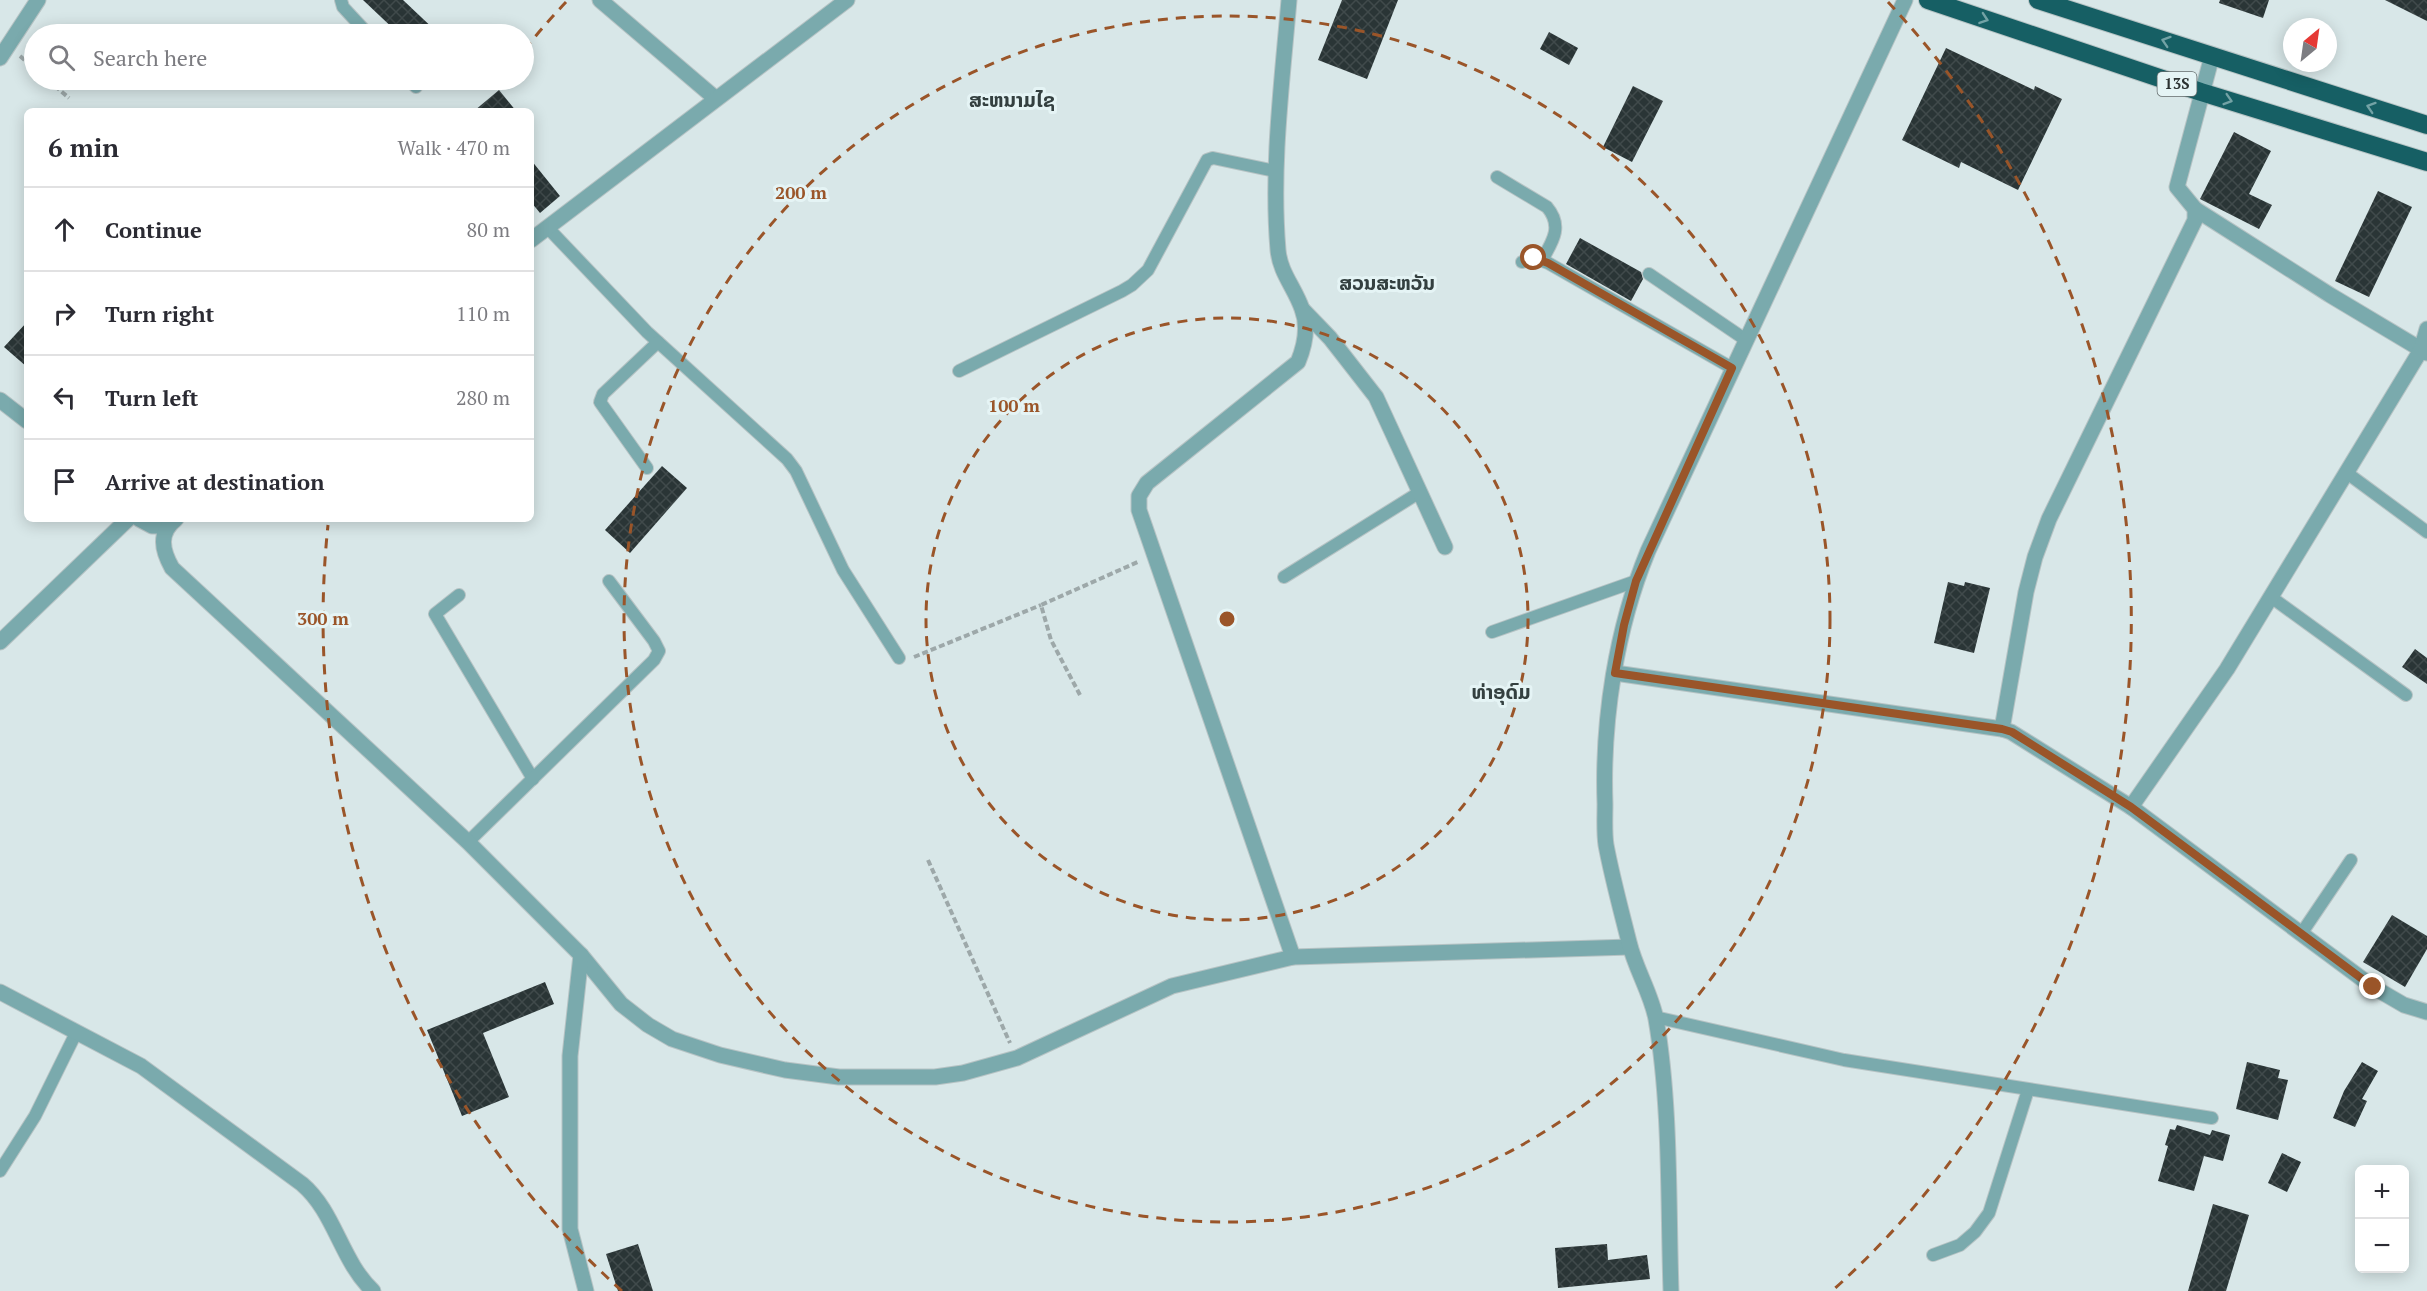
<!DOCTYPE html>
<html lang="en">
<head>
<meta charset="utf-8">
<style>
	body { margin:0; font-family:"PT Serif","Noto Sans Lao",serif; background:#f2f2f3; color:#2b2b33 }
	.controls { position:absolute; right:18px; bottom:18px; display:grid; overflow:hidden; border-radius:9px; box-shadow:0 3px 15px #0003 }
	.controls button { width:54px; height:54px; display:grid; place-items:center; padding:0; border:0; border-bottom:2px solid #e1e1e2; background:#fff; color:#2b2b33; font:30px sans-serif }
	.compass { position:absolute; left:2283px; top:18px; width:54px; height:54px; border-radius:50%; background:#fff; box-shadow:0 3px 15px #0003; rotate:29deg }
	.stop { position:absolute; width:18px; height:18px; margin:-14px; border:4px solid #9a5529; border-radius:50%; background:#fff }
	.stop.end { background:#9a5529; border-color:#fff; box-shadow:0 2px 6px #0008 }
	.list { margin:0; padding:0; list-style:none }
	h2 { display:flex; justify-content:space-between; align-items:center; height:78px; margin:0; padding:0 24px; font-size:26px }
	h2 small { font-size:20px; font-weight:400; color:#7c7c81 }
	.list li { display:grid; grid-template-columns:39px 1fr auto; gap:18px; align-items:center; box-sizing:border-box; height:84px; padding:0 24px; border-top:2px solid #e1e1e2 }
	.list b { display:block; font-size:22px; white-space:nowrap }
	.list em { font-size:20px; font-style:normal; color:#7c7c81 }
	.icon { flex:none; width:33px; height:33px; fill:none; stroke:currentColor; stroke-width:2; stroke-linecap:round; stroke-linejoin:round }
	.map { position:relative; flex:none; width:2427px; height:1291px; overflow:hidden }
	.search { position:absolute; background:#fff; box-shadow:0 3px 15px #0003; left:24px; top:24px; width:510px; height:66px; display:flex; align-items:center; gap:15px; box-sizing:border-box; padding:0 21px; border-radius:33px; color:#7c7c81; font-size:22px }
	.panel { position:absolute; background:#fff; box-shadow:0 3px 15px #0003; left:24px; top:108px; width:510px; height:414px; border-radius:9px }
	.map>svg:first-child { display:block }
</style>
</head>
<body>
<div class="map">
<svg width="2427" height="1291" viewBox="0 0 2427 1291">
	<defs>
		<pattern id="building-cross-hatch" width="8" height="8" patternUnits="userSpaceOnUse" patternTransform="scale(1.5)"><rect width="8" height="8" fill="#2a3536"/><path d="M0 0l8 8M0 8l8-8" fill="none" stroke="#404a4b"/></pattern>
	</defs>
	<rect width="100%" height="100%" fill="#d8e7e8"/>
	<g fill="url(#building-cross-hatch)">
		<path d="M363,0H403L439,34H399Z"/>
		<path d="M1342,0H1398L1367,79L1318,60Z"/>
		<path d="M2220,0H2269L2263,18L2219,3Z"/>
		<path d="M2385,0H2427V21Z"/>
		<path d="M1549,32L1578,48L1569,65L1540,49Z"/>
		<path d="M1946,48L2034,90L2035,86L2062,99L2018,190L1961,162L1959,168L1902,140Z"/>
		<path d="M1633,86L1663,101L1632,162L1603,147Z"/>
		<path d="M499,90L516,111H474Z"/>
		<path d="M2234,132L2271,151L2249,194L2272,205L2259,229L2200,199Z"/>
		<path d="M531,160L560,196L540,213L531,202Z"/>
		<path d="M2378,191L2412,207L2369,297L2335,281Z"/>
		<path d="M1580,238L1641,272L1643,279L1631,301L1566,264Z"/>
		<path d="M27,322V367L4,347Z"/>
		<path d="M662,466L687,488L630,553L605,530Z"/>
		<path d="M1948,582L1964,586L1965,582L1990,588L1974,653L1934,643Z"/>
		<path d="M2415,649L2427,658V684L2402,667Z"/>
		<path d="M2392,915L2427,936V949L2405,987L2363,962Z"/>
		<path d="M545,982L554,1004L483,1033L509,1097L462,1116L427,1030Z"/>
		<path d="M2247,1062L2280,1070L2278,1078L2288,1080L2278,1120L2236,1109Z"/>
		<path d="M2362,1062L2378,1071L2362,1099L2367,1101L2355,1127L2333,1118L2344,1091Z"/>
		<path d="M2177,1125L2210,1135L2212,1130L2230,1135L2223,1161L2204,1156L2194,1191L2158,1181L2168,1146L2165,1145L2170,1129L2175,1130Z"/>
		<path d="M2282,1153L2301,1162L2287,1192L2268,1183Z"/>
		<path d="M2213,1204L2249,1215L2226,1291H2188Z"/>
		<path d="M638,1244L653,1291H618L606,1254Z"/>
		<path d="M1607,1244L1608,1260L1647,1255L1650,1279L1558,1288L1555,1248Z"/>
	</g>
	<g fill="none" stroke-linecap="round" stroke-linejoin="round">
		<g stroke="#b6c3c4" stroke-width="14">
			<g id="lane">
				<path d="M341,0L343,7L368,34"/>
				<path d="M409,80L416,87"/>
				<path d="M1497,177L1547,207C1563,226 1553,241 1542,260"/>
				<path d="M547,227L647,332L787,459L796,471L843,570L899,658"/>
				<path d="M1522,262L1534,258L1548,263L1732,368"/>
				<path d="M1649,274L1746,340"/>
				<path d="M959,371L1122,291L1132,285L1148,270L1207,160L1213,158L1275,171"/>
				<path d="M647,468L600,402L603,394L658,342"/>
				<path d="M2347,473L2427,532"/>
				<path d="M1284,577L1420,492"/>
				<path d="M459,595L435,614L533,779"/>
				<path d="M2271,597L2406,695"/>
				<path d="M1492,632L1636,581"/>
				<path d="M468,842L654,660L659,651L654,641L609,581"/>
				<path d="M2301,934L2351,860"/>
				<path d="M1655,1017L1844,1060L2212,1118"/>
				<path d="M0,1171L35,1116L76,1033"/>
				<path d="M1933,1255L1960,1245L1975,1232L1989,1213L2028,1090"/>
			</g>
		</g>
		<g stroke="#b6c3c4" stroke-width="17">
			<g id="street">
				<path d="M600,0L715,98"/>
				<path d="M1289,0C1282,83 1271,167 1278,250C1280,273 1295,288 1302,309C1309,327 1305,345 1298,362L1147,483L1139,496V510L1293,957"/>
				<path d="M0,58L38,0"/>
				<path d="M2195,209L2330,295L2427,353"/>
				<path d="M531,240L847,0"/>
				<path d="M1303,310L1330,338L1376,397L1445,547"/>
				<path d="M0,400L27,421"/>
				<path d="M139,519L152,526H167"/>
				<path d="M176,519C158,533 162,550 172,568L468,842L581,955L621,1004L648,1025L672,1039L720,1055L785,1070L839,1077H935L963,1073L1017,1058L1172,986L1293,957L1630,947"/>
				<path d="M0,642L128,519"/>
				<path d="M1615,673L2002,729L2011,732L2131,807L2373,987L2404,1005L2427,1012"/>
				<path d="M2002,729L2026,592L2035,557L2049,519L2195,220V209L2177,187L2212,56"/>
				<path d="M2131,807L2227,669L2421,350L2427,329"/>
				<path d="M581,955L570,1056V1229L586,1291"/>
				<path d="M0,992L141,1066L302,1184C335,1212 341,1261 373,1291"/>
				<path d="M1671,1291C1668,1203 1671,1106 1656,1019C1651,993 1635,968 1629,942C1621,910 1612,877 1606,845C1604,832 1605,817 1605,804C1602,720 1616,629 1648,551L1905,0"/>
			</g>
		</g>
		<g stroke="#b6c3c4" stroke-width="20">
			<g id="highway">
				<path d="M1928,0L2201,92L2427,162"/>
				<path d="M2038,0L2427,125"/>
			</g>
		</g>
		<g stroke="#9da8a9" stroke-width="4" stroke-dasharray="6 3" stroke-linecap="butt">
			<path d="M20,56L34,68"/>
			<path d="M48,80L69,98"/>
			<path d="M914,657L1041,605"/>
			<path d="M1080,695L1051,640L1041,605L1140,561"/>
			<path d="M928,860L1010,1043"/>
		</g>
		<use href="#lane" stroke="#7aaaad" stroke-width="12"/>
		<use href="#street" stroke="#7aaaad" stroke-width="15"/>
		<use href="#highway" stroke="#165f64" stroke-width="18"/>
	</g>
	<defs><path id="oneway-chevron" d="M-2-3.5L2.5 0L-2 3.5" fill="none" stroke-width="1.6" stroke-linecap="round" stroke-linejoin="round" transform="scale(1.5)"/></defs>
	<g stroke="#73a2a5">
		<use href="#oneway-chevron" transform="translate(1984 19) rotate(19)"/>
		<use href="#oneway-chevron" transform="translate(2166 41) rotate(-162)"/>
		<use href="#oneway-chevron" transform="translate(2228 100) rotate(17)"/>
		<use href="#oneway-chevron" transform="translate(2371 107) rotate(-162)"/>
	</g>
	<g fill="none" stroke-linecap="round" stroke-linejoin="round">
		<path stroke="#9a5529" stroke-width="8" d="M1534,258L1548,263L1732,368L1636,581L1624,625L1615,673L2002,729L2012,732L2131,807L2373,987"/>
	</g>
	<g fill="none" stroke="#9a5529" stroke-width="3" stroke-dasharray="10 8">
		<circle cx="1227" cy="619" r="301"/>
		<circle cx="1227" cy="619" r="603"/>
		<path d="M622 1291A904 904 0 0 1 328 525M524 50A904 904 0 0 1 566 2M1888 2A904 904 0 0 1 1832 1291"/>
	</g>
	<g text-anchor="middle" stroke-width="6" stroke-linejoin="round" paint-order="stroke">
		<rect fill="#e5f4f5" stroke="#646c6c" stroke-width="1.5" x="2157.5" y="72" width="39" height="24" rx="4.5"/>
		<g font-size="15" font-weight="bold" fill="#2c3232">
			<text x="2177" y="89">13S</text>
		</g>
		<g font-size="20" font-weight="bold" fill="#344040" stroke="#e5f4f5">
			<text x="1012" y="107">ສະຫນາມໄຊ</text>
			<text x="1387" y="290">ສວນສະຫວັນ</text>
			<text x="1501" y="699">ທ່າອຸດົມ</text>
		</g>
	</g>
	<circle cx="1227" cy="619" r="9" fill="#9a5529" stroke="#e5f4f5" stroke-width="3"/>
	<g font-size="18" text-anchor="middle" font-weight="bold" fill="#9a5529" stroke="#e5f4f5" stroke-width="6" stroke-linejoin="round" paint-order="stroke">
		<text x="801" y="199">200 m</text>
		<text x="1014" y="412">100 m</text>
		<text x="323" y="625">300 m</text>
	</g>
</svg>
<div class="controls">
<button>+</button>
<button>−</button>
</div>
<svg class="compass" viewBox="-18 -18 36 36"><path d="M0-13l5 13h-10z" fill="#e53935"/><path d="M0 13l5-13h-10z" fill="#7c7c81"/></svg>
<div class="stop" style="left:1534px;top:258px"></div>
<div class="stop end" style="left:2373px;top:987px"></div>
<div class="search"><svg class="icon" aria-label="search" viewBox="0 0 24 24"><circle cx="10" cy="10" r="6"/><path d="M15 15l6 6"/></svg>Search here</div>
<section class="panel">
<h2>6 min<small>Walk · 470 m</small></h2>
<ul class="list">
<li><svg class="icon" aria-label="ahead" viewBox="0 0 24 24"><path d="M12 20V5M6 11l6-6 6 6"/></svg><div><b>Continue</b></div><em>80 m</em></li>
<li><svg class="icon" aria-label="right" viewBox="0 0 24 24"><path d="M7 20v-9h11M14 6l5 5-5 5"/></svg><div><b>Turn right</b></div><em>110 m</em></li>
<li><svg class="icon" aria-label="left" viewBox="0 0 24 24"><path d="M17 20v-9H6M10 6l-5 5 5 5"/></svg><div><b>Turn left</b></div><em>280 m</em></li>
<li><svg class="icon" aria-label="arrive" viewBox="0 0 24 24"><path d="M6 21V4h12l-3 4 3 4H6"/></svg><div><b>Arrive at destination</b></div></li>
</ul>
</section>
</div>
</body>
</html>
